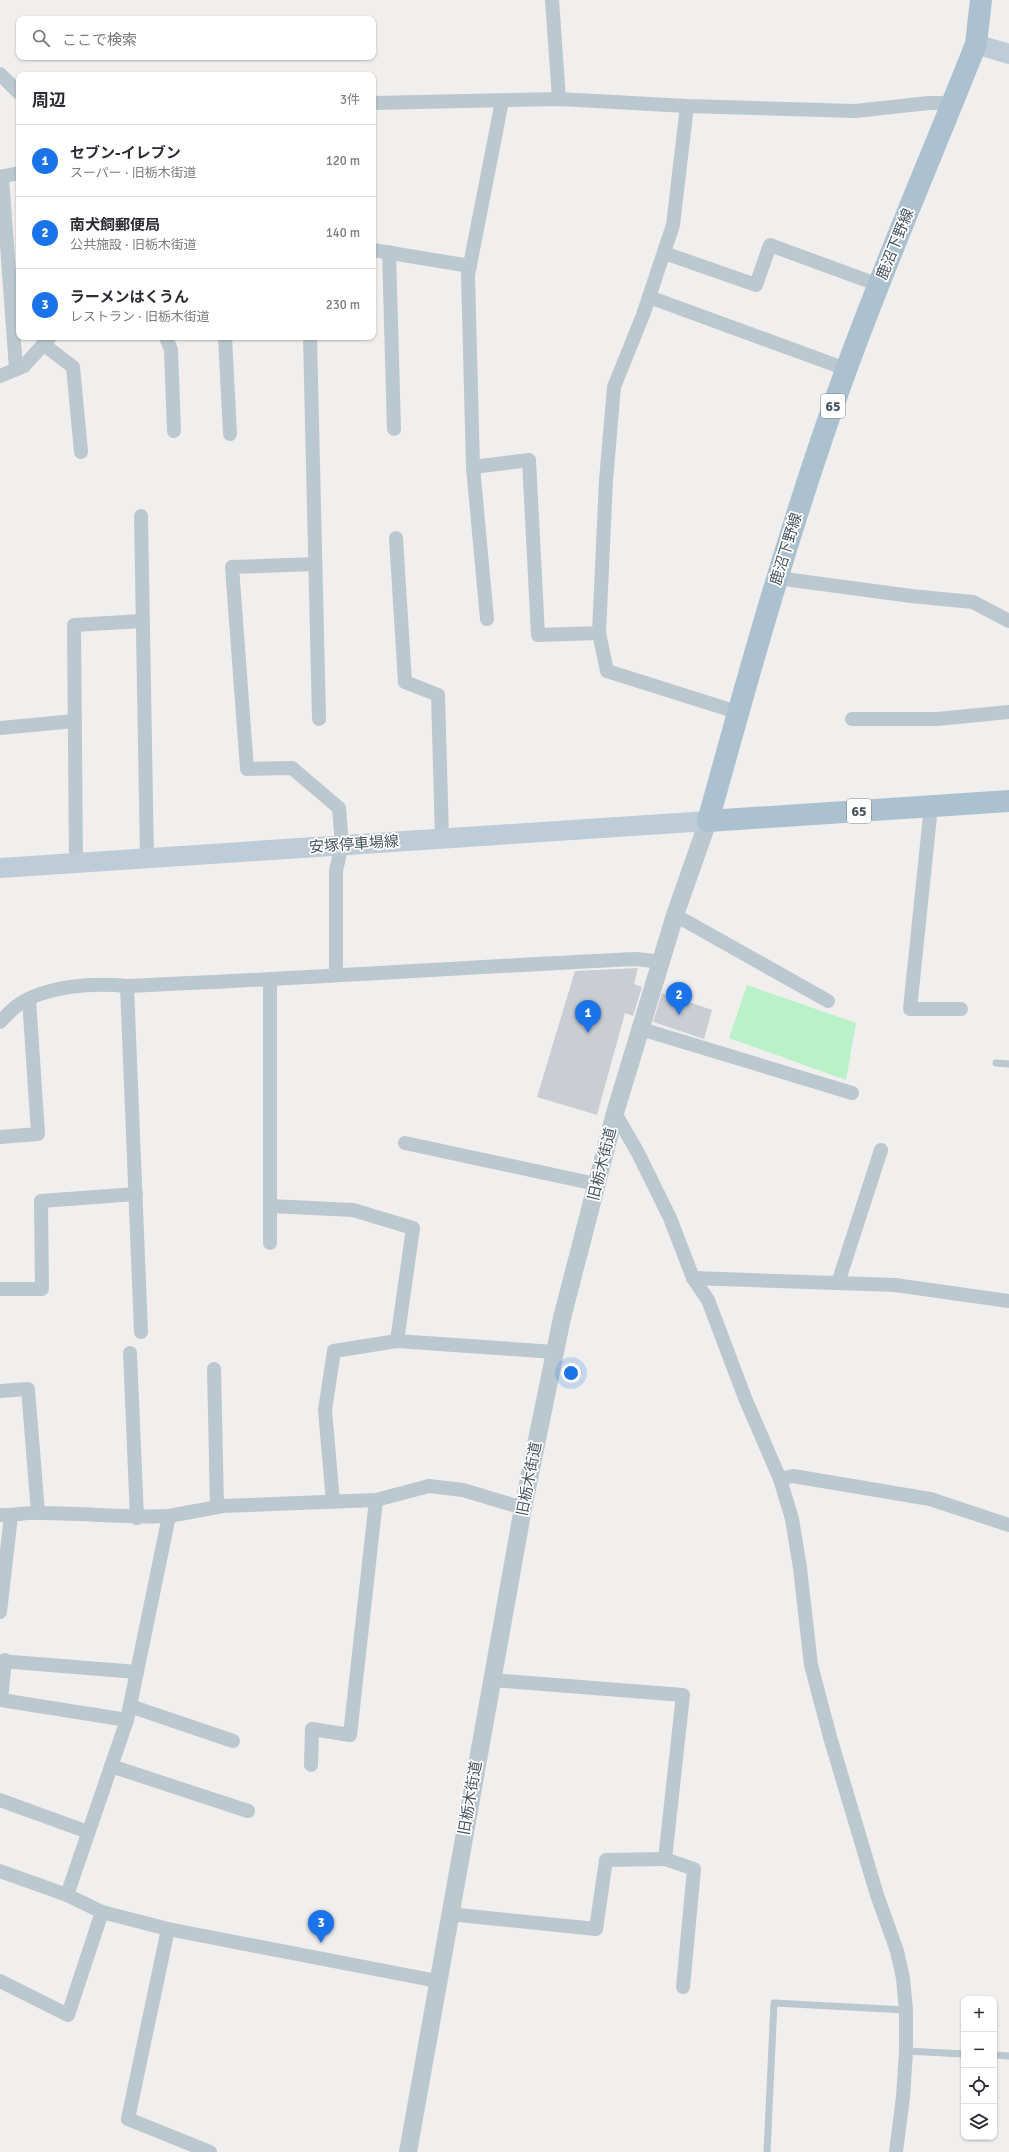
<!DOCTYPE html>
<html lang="ja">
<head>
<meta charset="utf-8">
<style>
	body { margin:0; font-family:Signika,"Noto Sans JP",sans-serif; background:#f7f7f7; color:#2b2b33 }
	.controls { position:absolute; right:12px; bottom:12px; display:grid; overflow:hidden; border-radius:8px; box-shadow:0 1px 3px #0004 }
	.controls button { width:36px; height:36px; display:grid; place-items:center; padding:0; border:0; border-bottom:1px solid #e1e1e2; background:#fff; color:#2b2b33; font:20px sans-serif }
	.you { position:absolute; left:571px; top:1373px; width:14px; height:14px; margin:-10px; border:3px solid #fff; border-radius:50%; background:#1a73e8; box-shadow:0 0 0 6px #1a73e833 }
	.badge { display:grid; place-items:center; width:26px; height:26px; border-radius:50%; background:#1a73e8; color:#fff; font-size:13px; font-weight:700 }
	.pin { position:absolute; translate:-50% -33px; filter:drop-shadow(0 1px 2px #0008) }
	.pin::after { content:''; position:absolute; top:21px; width:14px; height:12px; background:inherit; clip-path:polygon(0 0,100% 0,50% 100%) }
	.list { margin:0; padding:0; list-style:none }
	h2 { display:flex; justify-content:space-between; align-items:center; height:52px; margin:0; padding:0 16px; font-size:17px }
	h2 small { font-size:13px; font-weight:400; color:#7c7c81 }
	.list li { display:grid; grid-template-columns:26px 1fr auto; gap:12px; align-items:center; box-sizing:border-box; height:72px; padding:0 16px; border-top:1px solid #e1e1e2 }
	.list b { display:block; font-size:15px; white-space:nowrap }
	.list p { margin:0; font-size:13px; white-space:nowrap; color:#7c7c81 }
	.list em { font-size:13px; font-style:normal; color:#7c7c81 }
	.icon { flex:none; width:22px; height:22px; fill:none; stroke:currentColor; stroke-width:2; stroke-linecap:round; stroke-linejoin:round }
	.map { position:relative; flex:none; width:1009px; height:2152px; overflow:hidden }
	.search { position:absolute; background:#fff; box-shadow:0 1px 3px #0004; left:16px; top:16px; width:360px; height:44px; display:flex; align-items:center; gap:10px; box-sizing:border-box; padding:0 14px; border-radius:8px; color:#7c7c81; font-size:15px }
	.panel { position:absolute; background:#fff; box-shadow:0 1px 3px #0004; left:16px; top:72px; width:360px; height:268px; border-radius:8px }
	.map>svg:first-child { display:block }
</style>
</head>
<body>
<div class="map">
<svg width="1009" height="2152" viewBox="0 0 1009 2152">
	<rect width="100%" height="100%" fill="#f1eeee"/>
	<path fill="#b9f2c9" d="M747,985L856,1023L846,1080L729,1038Z"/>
	<g fill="#caced4">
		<path d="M638,968L634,984L642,987L633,1016L625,1013L597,1115L537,1097L575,971Z"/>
		<path d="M662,993L712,1010L704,1039L653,1022Z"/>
	</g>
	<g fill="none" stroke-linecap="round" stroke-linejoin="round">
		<g stroke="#bbc8cf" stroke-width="7">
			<path d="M996,1063L1009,1064"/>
			<path d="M906,2051L964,2054"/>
			<path d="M994,2055L1009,2056"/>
			<path d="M767,2152L774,2003L906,2010"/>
		</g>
		<g stroke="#bbc8cf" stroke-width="14">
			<path d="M552,0L559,99"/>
			<path d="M0,74L19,93"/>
			<path d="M502,101L468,275L473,467L529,460L538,635L599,633L607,671L737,712"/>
			<path d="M373,103L559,99L687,106L855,111L929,103H952"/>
			<path d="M0,177L19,173"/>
			<path d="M2,177L16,369"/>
			<path d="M373,250L470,266"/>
			<path d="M389,252L394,429"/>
			<path d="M664,253L756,285L770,245L879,285"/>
			<path d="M649,297L846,369"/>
			<path d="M166,337L171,350L174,431"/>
			<path d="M225,337L230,434"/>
			<path d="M310,337L319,719"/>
			<path d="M43,344L73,367L81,452"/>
			<path d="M0,376L24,366L50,337"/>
			<path d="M473,467L487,619"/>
			<path d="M141,516L147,858"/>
			<path d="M396,538L405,682L438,695L442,838"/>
			<path d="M315,564L232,567L247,769L292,768L339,808L342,845L336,870V975"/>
			<path d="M777,578L911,596L973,602L1009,621"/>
			<path d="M599,633L606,480L614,387L643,315L673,225L687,106"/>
			<path d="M852,719H937L1009,712"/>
			<path d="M0,728L75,721"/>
			<path d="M931,806L910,1009H961"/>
			<path d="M76,862L74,625L142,621"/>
			<path d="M675,915L828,1001"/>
			<path d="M270,980V1243"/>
			<path d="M127,986L141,1332"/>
			<path d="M0,1022C6,1016 12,1009 18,1005C47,985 94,983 127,986C297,979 466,967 636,959L662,962"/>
			<path d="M641,1029L852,1093"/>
			<path d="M615,1113L638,1153L670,1218L693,1278L708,1300L745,1398L780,1479L792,1519L800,1568L811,1665L830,1737L877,1895L897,1951L903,1978L906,2010V2051L903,2097L896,2152"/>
			<path d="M0,1137L38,1134L29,999"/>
			<path d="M405,1143L596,1184"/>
			<path d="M270,1206L353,1210L413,1228L397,1341"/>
			<path d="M693,1278L895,1285L1009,1301"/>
			<path d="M838,1283L881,1150"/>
			<path d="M0,1289H42L41,1201L136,1194"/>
			<path d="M130,1353L137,1518"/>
			<path d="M214,1369L217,1507"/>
			<path d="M0,1391L28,1389L38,1513"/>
			<path d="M780,1479L793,1476L930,1499L1009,1525"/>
			<path d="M333,1502L325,1410L334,1351L397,1341L555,1352"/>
			<path d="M0,1515C14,1516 26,1512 40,1513C83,1513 126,1518 169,1516"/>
			<path d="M0,1612L11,1516"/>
			<path d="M5,1660L1,1700L127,1720"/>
			<path d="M0,1661L137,1672"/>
			<path d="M492,1680L683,1695L665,1859L694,1869L683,1987"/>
			<path d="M130,1706L233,1741"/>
			<path d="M311,1765L312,1729L350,1735L376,1500"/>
			<path d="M111,1766L248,1811"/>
			<path d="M0,1800L88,1832"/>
			<path d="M0,1871L67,1895L102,1912L168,1929L437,1981"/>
			<path d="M67,1895L127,1720L169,1516L223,1506L376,1500L429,1486L463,1490L523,1508"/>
			<path d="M449,1914L596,1929L606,1860L665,1859"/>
			<path d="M168,1929L128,2119L210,2152"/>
			<path d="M0,1981L68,2015L102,1912"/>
		</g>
		<path stroke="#bbc8cf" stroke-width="18" d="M408,2152L523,1508L562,1318L615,1113L675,915L708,821"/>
		<g stroke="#bdccd7" stroke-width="20">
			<path d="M976,44L1009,54"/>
			<path d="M0,868L708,821"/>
		</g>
		<path stroke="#acc1d0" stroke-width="22" d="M981,0L976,44C933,153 886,260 846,370C792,518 750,669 708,821L1009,801"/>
	</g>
	<g text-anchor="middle" stroke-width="3.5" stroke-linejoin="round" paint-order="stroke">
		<g fill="#fff" stroke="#7d878e" stroke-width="1">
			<rect x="821" y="394" width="24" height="24" rx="3"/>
			<rect x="847" y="799" width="24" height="24" rx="3"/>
		</g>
		<g font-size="14" font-weight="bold" fill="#45545d">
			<text x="833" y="411">65</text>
			<text x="859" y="816">65</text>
		</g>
		<g font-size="15" fill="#45545d" stroke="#fff">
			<text transform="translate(895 244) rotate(-68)" y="5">鹿沼下野線</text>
			<text transform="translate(786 549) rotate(-73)" y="5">鹿沼下野線</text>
			<text transform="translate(354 844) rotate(-4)" y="5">安塚停車場線</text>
			<text transform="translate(602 1164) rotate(-76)" y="5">旧栃木街道</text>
			<text transform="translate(529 1479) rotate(-79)" y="5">旧栃木街道</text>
			<text transform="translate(470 1798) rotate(-80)" y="5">旧栃木街道</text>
		</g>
	</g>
</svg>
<div class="controls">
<button>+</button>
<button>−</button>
<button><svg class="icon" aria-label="locate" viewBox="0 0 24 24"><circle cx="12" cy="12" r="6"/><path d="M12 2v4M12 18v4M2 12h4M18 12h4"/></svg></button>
<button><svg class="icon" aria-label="layers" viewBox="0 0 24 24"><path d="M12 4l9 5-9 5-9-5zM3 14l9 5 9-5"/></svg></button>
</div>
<div class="you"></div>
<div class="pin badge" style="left:588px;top:1033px">1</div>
<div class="pin badge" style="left:679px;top:1015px">2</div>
<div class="pin badge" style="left:321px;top:1943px">3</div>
<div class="search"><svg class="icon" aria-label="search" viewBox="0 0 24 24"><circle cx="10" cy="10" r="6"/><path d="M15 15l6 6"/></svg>ここで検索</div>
<section class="panel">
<h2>周辺<small>3件</small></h2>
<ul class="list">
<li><span class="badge">1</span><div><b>セブン-イレブン</b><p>スーパー · 旧栃木街道</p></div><em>120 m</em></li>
<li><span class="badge">2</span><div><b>南犬飼郵便局</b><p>公共施設 · 旧栃木街道</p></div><em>140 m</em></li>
<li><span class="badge">3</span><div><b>ラーメンはくうん</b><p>レストラン · 旧栃木街道</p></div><em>230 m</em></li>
</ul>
</section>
</div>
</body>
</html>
